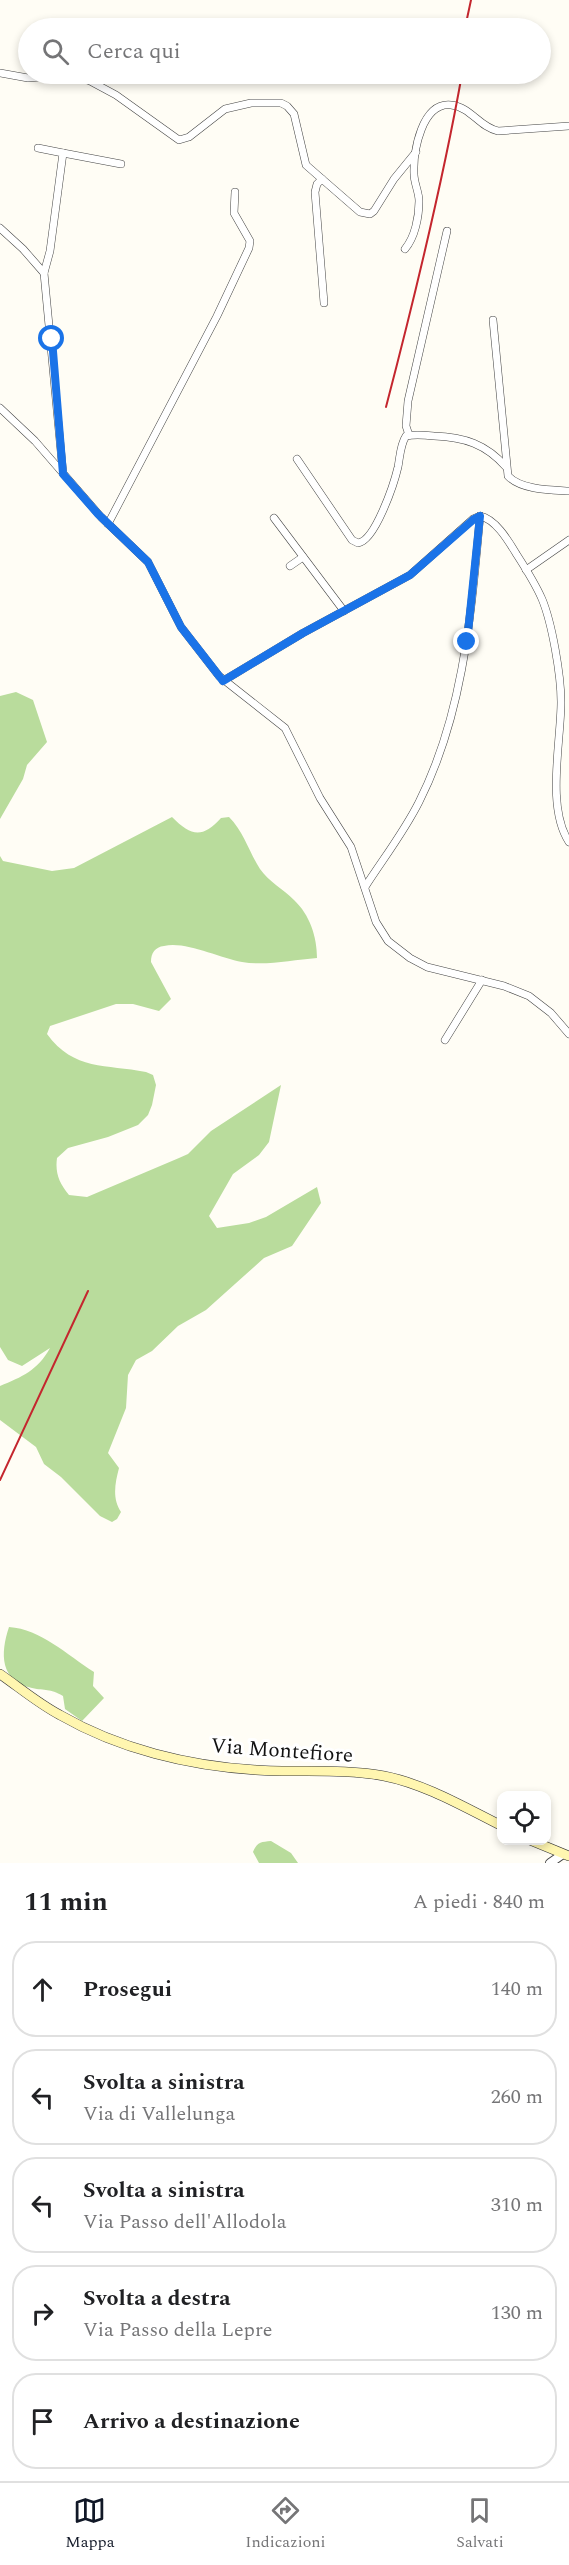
<!DOCTYPE html>
<html lang="it">
<head>
<meta charset="utf-8">
<style>
	body { margin:0; font-family:Spectral,serif; background:#f6f6f6; color:#202124 }
	.controls { position:absolute; right:18px; bottom:18px; display:grid; overflow:hidden; border-radius:12px; box-shadow:0 3px 9px #0003 }
	.controls button { width:54px; height:54px; display:grid; place-items:center; padding:0; border:0; border-bottom:2px solid #e0e0e0; background:#fff; color:#202124; font:30px sans-serif }
	.stop { position:absolute; width:18px; height:18px; margin:-14px; border:4px solid #1a73e8; border-radius:50%; background:#fff }
	.stop.end { background:#1a73e8; border-color:#fff; box-shadow:0 2px 6px #0008 }
	.list { margin:0; padding:0; list-style:none }
	h2 { display:flex; justify-content:space-between; align-items:center; height:78px; margin:0; padding:0 24px; font-size:26px }
	h2 small { font-size:20px; font-weight:400; color:#757577 }
	.list li { display:grid; grid-template-columns:39px 1fr auto; gap:18px; align-items:center; box-sizing:border-box; height:96px; margin:0 12px 12px; padding:0 12px; border:2px solid #e0e0e0; border-radius:24px }
	.list b { display:block; font-size:22px; white-space:nowrap }
	.list p { margin:0; font-size:20px; white-space:nowrap; color:#757577 }
	.list em { font-size:20px; font-style:normal; color:#757577 }
	.icon { flex:none; width:33px; height:33px; fill:none; stroke:currentColor; stroke-width:2; stroke-linecap:round; stroke-linejoin:round }
	.map { position:relative; flex:none; width:569px; height:1863px; overflow:hidden }
	.search { position:absolute; background:#fff; box-shadow:0 3px 9px #0003; left:18px; right:18px; top:18px; height:66px; display:flex; align-items:center; gap:15px; box-sizing:border-box; padding:0 21px; border-radius:33px; color:#757577; font-size:22px }
	.sheet { height:618px; background:#fff }
	nav { display:flex; justify-content:space-around; align-items:center; box-sizing:border-box; height:84px; border-top:2px solid #e0e0e0; background:#fff; font-size:16px; color:#757577 }
	nav a { display:grid; justify-items:center; gap:3px }
	nav .on { color:#111827 }
	.map>svg:first-child { display:block }
</style>
</head>
<body>
<div class="map">
<svg width="569" height="1863" viewBox="0 0 569 1863">
	<rect width="100%" height="100%" fill="#fffdf5"/>
	<g fill="#b9dc9c">
		<path d="M16,692L33,700L47,742L27,765L23,779L0,819V696Z"/>
		<path d="M172,817C191,836 202,839 221,818L229,817C244,832 249,852 260,869C269,882 283,889 294,900C310,915 317,937 317,958C292,960 266,966 242,962C219,958 186,941 164,946C155,947 151,953 151,962L171,999L159,1011L133,1004H116L50,1026L47,1034C74,1071 106,1064 146,1072L153,1075L156,1085L152,1105L148,1115L138,1125L108,1137L68,1148L57,1158C55,1173 59,1183 69,1195L87,1197L179,1158L188,1154L211,1131L281,1085L269,1142L259,1155L233,1174L209,1216L217,1228L249,1223L266,1217L317,1187L321,1203L292,1246L264,1258L206,1310L178,1326L152,1351L136,1360L128,1375L126,1408L108,1453L119,1468C115,1483 112,1499 121,1512L117,1519L112,1522L100,1516L61,1477L44,1464L36,1447L0,1420V1386C22,1377 38,1370 50,1348L22,1366L8,1360L0,1347V856L3,861L52,871L74,868Z"/>
		<path d="M9,1627C41,1629 67,1655 94,1672L93,1686L104,1698L82,1721L65,1709L63,1696C49,1688 46,1691 32,1688C0,1681 0,1654 9,1627Z"/>
		<path d="M271,1841L291,1853L298,1863H259L253,1852C257,1842 261,1842 271,1841Z"/>
	</g>
	<g fill="none" stroke-linecap="round" stroke-linejoin="round">
		<g stroke="#444" stroke-width="8">
			<g id="minor">
				<path d="M0,73L28,78L69,75L90,81L116,95L179,140L189,137L225,109L251,103H281L287,106L294,114L306,165L322,179"/>
				<path d="M38,148L63,153L50,251L44,273"/>
				<path d="M63,153L121,164"/>
				<path d="M0,228L23,249L44,273L63,473"/>
				<path d="M405,249C415,237 419,217 419,201C419,192 414,183 414,174C413,151 422,102 451,105C471,107 479,127 498,131L569,126"/>
				<path d="M324,303L315,192L317,184L322,179L360,212L370,214L374,211L394,179L416,152"/>
				<path d="M493,320L508,476C521,490 551,490 569,491"/>
				<path d="M0,408L35,441L101,517L148,562L181,627L219,676L285,728L320,798L351,847L376,922L388,941L410,958L427,967L504,986L529,996L551,1013L569,1034"/>
				<path d="M409,435L406,426L408,401L447,231"/>
				<path d="M297,459L352,540L358,543C375,541 394,484 398,467C400,457 400,445 406,436C415,434 425,435 434,436C464,437 486,444 506,467"/>
				<path d="M480,516C496,519 509,542 517,555C526,569 535,583 542,599C552,623 561,675 561,702C561,742 546,807 569,842"/>
				<path d="M274,518L344,611"/>
				<path d="M108,524L217,316L249,248L250,241L234,213L235,192"/>
				<path d="M290,566L303,557"/>
				<path d="M526,570L569,540"/>
				<path d="M223,681L303,633L410,575L473,519L480,516"/>
				<path d="M365,887C383,859 404,832 419,802C464,713 471,613 480,516"/>
				<path d="M445,1040L482,980"/>
			</g>
		</g>
		<g stroke="#444" stroke-width="10">
			<path id="tertiary" d="M550,1863L563,1854"/>
		</g>
		<g stroke="#333" stroke-width="10">
			<g id="secondary">
				<path d="M0,1674C20,1688 39,1704 60,1715C119,1749 189,1766 256,1770C299,1773 342,1768 384,1776C425,1784 464,1807 502,1826"/>
				<path d="M530,1840L569,1856"/>
			</g>
		</g>
		<use href="#minor" stroke="#fff" stroke-width="7"/>
		<use href="#tertiary" stroke="#fff" stroke-width="8"/>
		<use href="#secondary" stroke="#fff6b0" stroke-width="9"/>
		<g stroke="#c4262e" stroke-width="2">
			<path d="M465,28L471,0"/>
			<path d="M386,407C415,296 442,186 462,74"/>
			<path d="M0,1480L88,1291"/>
		</g>
	</g>
	<g fill="none" stroke-linecap="round" stroke-linejoin="round">
		<path stroke="#1a73e8" stroke-width="8" d="M52,339L63,474L98,514L148,562L181,627L223,681L303,633L410,575L474,519L480,516L467,642"/>
	</g>
	<g text-anchor="middle" stroke-width="6" stroke-linejoin="round" paint-order="stroke">
		<g font-size="21" fill="#111" stroke="#fff">
			<text transform="translate(282 1750) rotate(4)" y="7">Via Montefiore</text>
		</g>
	</g>
</svg>
<div class="controls">
<button><svg class="icon" aria-label="locate" viewBox="0 0 24 24"><circle cx="12" cy="12" r="6"/><path d="M12 2v4M12 18v4M2 12h4M18 12h4"/></svg></button>
</div>
<div class="stop" style="left:52px;top:339px"></div>
<div class="stop end" style="left:467px;top:642px"></div>
<div class="search"><svg class="icon" aria-label="search" viewBox="0 0 24 24"><circle cx="10" cy="10" r="6"/><path d="M15 15l6 6"/></svg>Cerca qui</div>
</div>
<section class="sheet">
<h2>11 min<small>A piedi · 840 m</small></h2>
<ul class="list">
<li><svg class="icon" aria-label="ahead" viewBox="0 0 24 24"><path d="M12 20V5M6 11l6-6 6 6"/></svg><div><b>Prosegui</b></div><em>140 m</em></li>
<li><svg class="icon" aria-label="left" viewBox="0 0 24 24"><path d="M17 20v-9H6M10 6l-5 5 5 5"/></svg><div><b>Svolta a sinistra</b><p>Via di Vallelunga</p></div><em>260 m</em></li>
<li><svg class="icon" aria-label="left" viewBox="0 0 24 24"><path d="M17 20v-9H6M10 6l-5 5 5 5"/></svg><div><b>Svolta a sinistra</b><p>Via Passo dell'Allodola</p></div><em>310 m</em></li>
<li><svg class="icon" aria-label="right" viewBox="0 0 24 24"><path d="M7 20v-9h11M14 6l5 5-5 5"/></svg><div><b>Svolta a destra</b><p>Via Passo della Lepre</p></div><em>130 m</em></li>
<li><svg class="icon" aria-label="arrive" viewBox="0 0 24 24"><path d="M6 21V4h12l-3 4 3 4H6"/></svg><div><b>Arrivo a destinazione</b></div></li>
</ul>
</section>
<nav>
<a class="on"><svg class="icon" aria-label="map" viewBox="0 0 24 24"><path d="M3 6l6-2 6 2 6-2v14l-6 2-6-2-6 2zM9 4v14M15 6v14"/></svg>Mappa</a>
<a><svg class="icon" aria-label="directions" viewBox="0 0 24 24"><path d="M12 3l9 9-9 9-9-9zM9 14v-3h6M13 9l2 2-2 2"/></svg>Indicazioni</a>
<a><svg class="icon" aria-label="saved" viewBox="0 0 24 24"><path d="M7 4h10v16l-5-4-5 4z"/></svg>Salvati</a>
</nav>
</body>
</html>
